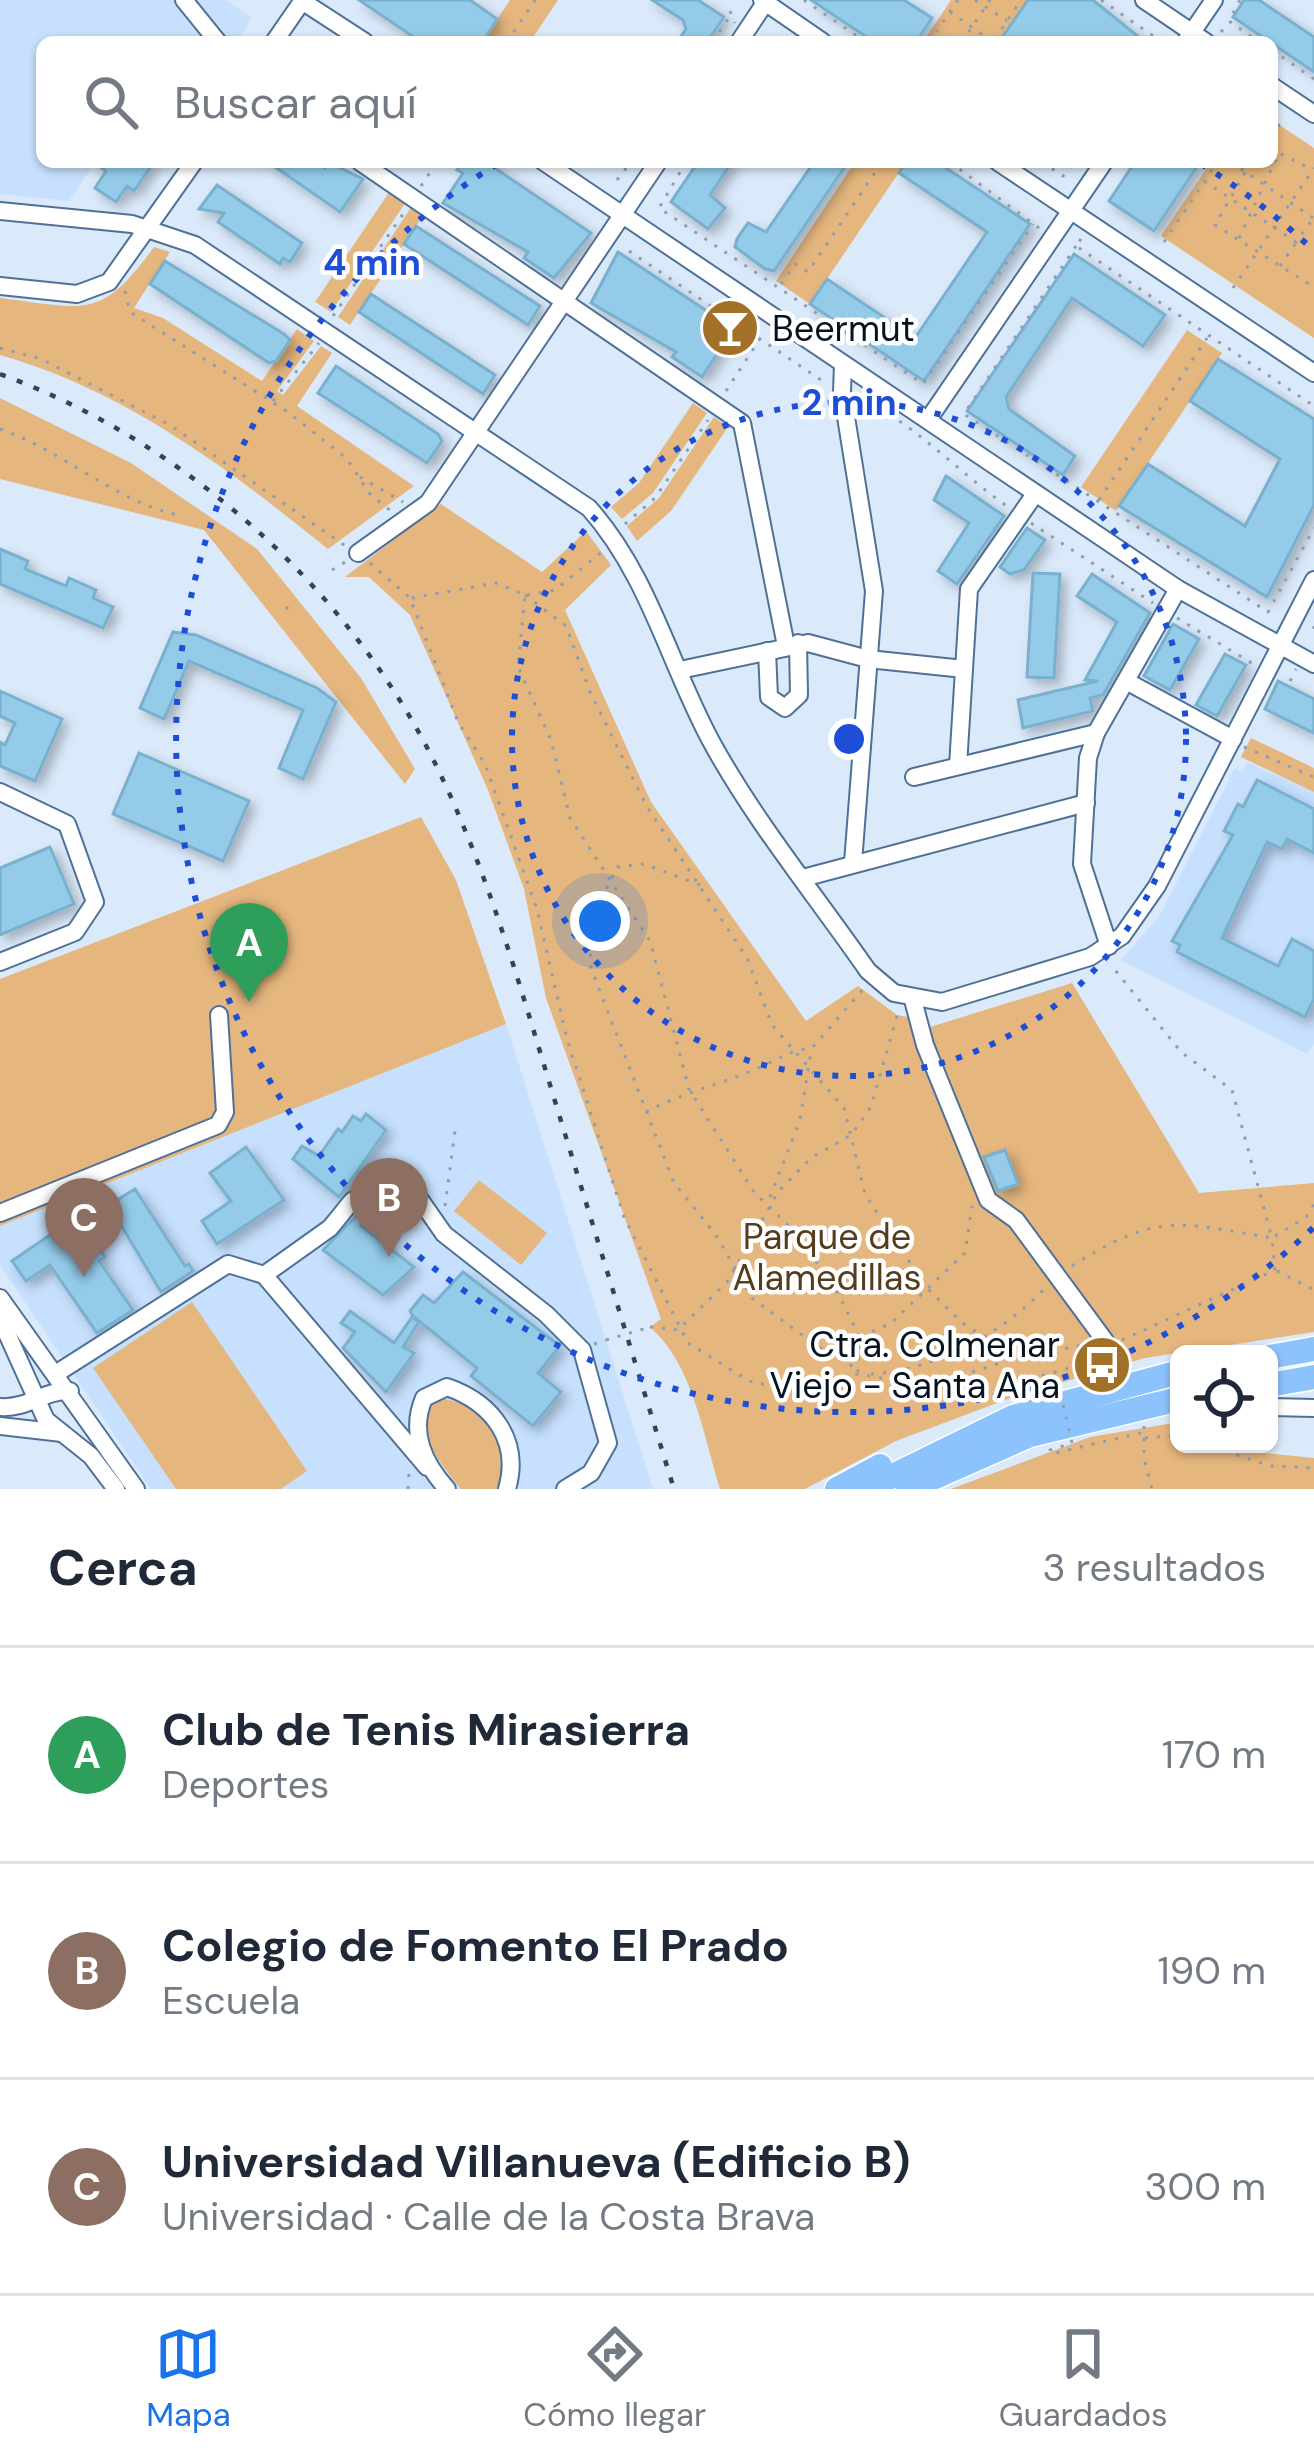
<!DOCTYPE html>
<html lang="es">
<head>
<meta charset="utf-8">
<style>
	body { margin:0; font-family:"DM Sans",sans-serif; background:#f6f6f7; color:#1f2937 }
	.controls { position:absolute; right:36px; bottom:36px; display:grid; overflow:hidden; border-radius:18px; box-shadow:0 3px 9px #0004 }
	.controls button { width:108px; height:108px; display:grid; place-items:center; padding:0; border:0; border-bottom:3px solid #e0e1e3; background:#fff; color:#1f2937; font:60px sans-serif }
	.you { position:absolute; left:600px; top:921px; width:42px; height:42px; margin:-30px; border:9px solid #fff; border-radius:50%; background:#1a73e8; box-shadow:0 0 0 18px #1a73e833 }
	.badge { display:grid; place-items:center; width:78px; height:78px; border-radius:50%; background:#1a73e8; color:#fff; font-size:39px; font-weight:700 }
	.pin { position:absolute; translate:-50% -99px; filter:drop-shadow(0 3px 6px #0008) }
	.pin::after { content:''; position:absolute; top:63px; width:42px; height:36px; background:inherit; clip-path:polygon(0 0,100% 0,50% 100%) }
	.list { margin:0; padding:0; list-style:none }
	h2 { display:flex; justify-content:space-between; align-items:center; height:156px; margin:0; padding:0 48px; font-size:51px }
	h2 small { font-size:39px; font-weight:400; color:#747a83 }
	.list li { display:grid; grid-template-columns:78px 1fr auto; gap:36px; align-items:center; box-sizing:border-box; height:216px; padding:0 48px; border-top:3px solid #e0e1e3 }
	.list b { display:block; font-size:45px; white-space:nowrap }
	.list p { margin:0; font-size:39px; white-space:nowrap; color:#747a83 }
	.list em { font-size:39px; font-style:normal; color:#747a83 }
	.icon { flex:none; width:66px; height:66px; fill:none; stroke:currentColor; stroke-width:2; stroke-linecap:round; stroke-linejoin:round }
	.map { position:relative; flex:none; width:1314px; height:1489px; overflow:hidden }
	.search { position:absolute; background:#fff; box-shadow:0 3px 9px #0004; left:36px; right:36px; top:36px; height:132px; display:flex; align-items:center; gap:30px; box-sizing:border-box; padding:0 42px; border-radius:18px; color:#747a83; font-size:45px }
	.sheet { height:804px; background:#fff }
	nav { display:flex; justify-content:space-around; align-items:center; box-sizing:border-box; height:168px; border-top:3px solid #e0e1e3; background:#fff; font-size:33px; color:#747a83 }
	nav a { display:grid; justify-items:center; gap:6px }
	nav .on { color:#1a73e8 }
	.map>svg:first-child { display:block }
</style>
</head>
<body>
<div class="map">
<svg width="1314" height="1489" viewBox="0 0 1314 1489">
	<defs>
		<filter id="shadow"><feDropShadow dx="5.5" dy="5.5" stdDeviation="6" flood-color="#0004"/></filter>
	</defs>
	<rect width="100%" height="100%" fill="#dbeafb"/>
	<g fill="#c6e0fd">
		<path d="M0,0H226L252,18L236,42H42V162H95L69,201L0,194Z"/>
		<path d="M1247,762L1314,792V1044L1307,1054L1121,960L1160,915L1235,768L1242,772Z"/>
		<path d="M506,1024L653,1489H151L0,1265V1226Z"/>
	</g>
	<g fill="#e5b67e">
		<path d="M510,0H558L530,42H482Z"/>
		<path d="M951,0H1028L999,42H923Z"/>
		<path d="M1272,120L1314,148V338L1161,236L1211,162H1272Z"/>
		<path d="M855,162H906L810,304L776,281Z"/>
		<path d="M390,191L406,202L331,312L315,302Z"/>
		<path d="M412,206L424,214L350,325L338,317Z"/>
		<path d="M154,247L170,252L134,308L163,318L262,381L297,329L314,341L277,391L283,395L321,346L332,353L297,406L414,486L328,549C229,469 124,390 0,355V298C85,308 100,322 154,247Z"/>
		<path d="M1187,330L1222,353L1116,511L1081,487Z"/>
		<path d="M0,398L131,463L257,549L361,678L415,769L405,784L204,530L0,479Z"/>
		<path d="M693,403L707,413L653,493L622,519L611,507L639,483Z"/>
		<path d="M714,417L728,427L671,511L637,541L627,526L659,498Z"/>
		<path d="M441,504L542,572L586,531L611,565L565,610L651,802L806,1021L858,986L897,1015L925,1020L927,1028L1072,983L1199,1193L1314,1183V1332L1145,1358L1013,1397L896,1441L805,1489H720C703,1434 693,1365 650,1327L661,1319L546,998L524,889L488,790L410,615L369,577H345Z"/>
		<path d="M1251,738L1314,768V792L1241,757Z"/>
		<path d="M421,817L456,880L506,1024L0,1226V979Z"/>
		<path d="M479,1180L547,1233L521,1265L454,1211Z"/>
		<path d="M192,1302L307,1471L281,1489H176L93,1368Z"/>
		<path d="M438,1397L471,1406L505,1446L499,1489H461C442,1464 405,1425 438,1397Z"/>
		<path d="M1179,1422V1444L1314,1458V1489H951L1090,1437Z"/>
	</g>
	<g fill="#93cbe8" stroke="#79b0cd" stroke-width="3" filter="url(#shadow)">
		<path d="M359,0H470L497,19L482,42H421Z"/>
		<path d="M652,0H698L724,17L707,42H677L686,29L683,20Z"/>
		<path d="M811,0H904L932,18L916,42H874Z"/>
		<path d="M1028,0H1093L1145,42H999Z"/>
		<path d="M1244,0H1259L1314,37V72L1233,17Z"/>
		<path d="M93,162H154L134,191L127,186L116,202L95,188L106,171Z"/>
		<path d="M268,162H316L325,168L328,162L363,179L340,212Z"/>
		<path d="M463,162H486L591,233L554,278L524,258L528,252L443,203L463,173L457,170Z"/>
		<path d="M698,162H732L710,195L725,208L708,229L671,202Z"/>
		<path d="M814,162H848L774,271L765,269L735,247L737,239L748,223L766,232Z"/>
		<path d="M906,162H937L1030,224L924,381L810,304L827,279L915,338L987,232L899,173Z"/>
		<path d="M1135,162H1200L1154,231L1109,201Z"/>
		<path d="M217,185L302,243L290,262L283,258L280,264L218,222L224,213L199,209Z"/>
		<path d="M416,226L540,306L528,325L404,244Z"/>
		<path d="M618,252L740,333L731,347L725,342L702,377L672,357L676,352L591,303Z"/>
		<path d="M1074,254L1165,315L1143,346L1072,298L1006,397L1009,409L1075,456L1063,475L967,411Z"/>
		<path d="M165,261L284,334L290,340L276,361L269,363L150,284Z"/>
		<path d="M371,294L495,375L483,394L359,312Z"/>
		<path d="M1218,359L1314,419V505L1267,597L1119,506L1148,464L1245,526L1280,459L1190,401Z"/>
		<path d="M336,366L438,434L442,441L427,463L318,393Z"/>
		<path d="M946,476L1004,516L957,584L938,571L969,523L934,500Z"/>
		<path d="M1027,528L1045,540L1024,570L1010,574L1000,567Z"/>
		<path d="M0,549L28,561L25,569L66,586L69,578L96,590L93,598L113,607L103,628L0,584Z"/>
		<path d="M1033,573L1060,574L1054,678L1027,677Z"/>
		<path d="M1092,574L1150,613L1103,695L1090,698L1093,711L1023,728L1018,700L1098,681L1085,680L1117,622L1077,596Z"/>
		<path d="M1173,624L1199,639L1170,690L1144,676Z"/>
		<path d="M173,632L196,635L317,688L336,702L303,779L279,768L303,710L189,661L164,719L140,708Z"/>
		<path d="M1225,654L1246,665L1217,716L1196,705Z"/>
		<path d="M1278,681L1314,699V733L1265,709Z"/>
		<path d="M0,691L62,719L35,781L0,766V742L5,745L15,723L0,716Z"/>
		<path d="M139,753L249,801L223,861L113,814Z"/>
		<path d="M1257,780L1314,809V853L1287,839L1282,849L1267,842L1222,938L1278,966L1292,939L1314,951V999L1305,1017L1177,952L1180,945L1172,941L1233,835L1224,831L1238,804L1243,807Z"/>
		<path d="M50,847L74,904L0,935V868Z"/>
		<path d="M366,1114L386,1130L339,1197L293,1159L302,1146L319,1156L338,1129L342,1132L353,1116L361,1121Z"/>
		<path d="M246,1147L284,1200L217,1244L202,1221L231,1201L210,1173Z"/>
		<path d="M1005,1150L1018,1184L998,1191L984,1157Z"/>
		<path d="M135,1189L185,1266L189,1264L193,1271L161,1292L109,1205Z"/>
		<path d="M359,1213L367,1218L361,1226L414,1267L383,1295L323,1250Z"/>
		<path d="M72,1220L88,1244L93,1240L105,1257L99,1261L133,1310L97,1333L50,1265L26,1281L12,1261Z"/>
		<path d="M463,1272L560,1346L538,1373L561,1392L533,1426L471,1376L477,1368L413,1316L410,1311L423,1295L434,1303Z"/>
		<path d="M350,1311L394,1343L412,1317L419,1322L403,1347L414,1353L386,1392L343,1348L355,1332L341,1323Z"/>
	</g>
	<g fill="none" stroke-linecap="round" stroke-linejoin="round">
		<g stroke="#4f7197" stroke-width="20">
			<g id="minor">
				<path d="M184,0L218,42"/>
				<path d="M762,0L823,42"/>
				<path d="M1144,0L1206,42"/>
				<path d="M302,1L365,42"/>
				<path d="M1186,41L1214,0"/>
				<path d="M274,42L303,0"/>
				<path d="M739,42L767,0"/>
				<path d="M1272,86L1314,114"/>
				<path d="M360,162L742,423L786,646"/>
				<path d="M544,162L1178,589L1314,664"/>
				<path d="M998,162L1314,373"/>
				<path d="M0,211L132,224L195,245L589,508C650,577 669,664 712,743C756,823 816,896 868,971L894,993L942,1002L1090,957L1122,936L1157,886L1314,580"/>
				<path d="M0,286L77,294L109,282L194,162"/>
				<path d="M843,364L842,392L874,591L853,863"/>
				<path d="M928,420L1104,162"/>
				<path d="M358,553L428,503L658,162"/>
				<path d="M767,651L769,697L785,708L799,695L798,643"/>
				<path d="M680,670L808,643L868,659L964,669"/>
				<path d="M1126,681L1233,739"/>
				<path d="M958,766L969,589L1035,494"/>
				<path d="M914,777L1096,733"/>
				<path d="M0,792L67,824L95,902L75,932L0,962"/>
				<path d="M803,878L1086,803"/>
				<path d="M1109,946L1082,864L1088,758L1096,733L1178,589"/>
				<path d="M913,1000L925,1045L988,1200L1016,1220L1108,1345L1110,1358"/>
				<path d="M0,1213L218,1125L225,1112L219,1015"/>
				<path d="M264,1275L330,1228L352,1201L393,1183L414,1191L444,1234L546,1314L582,1350L608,1443L591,1473L565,1489"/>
				<path d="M0,1298L136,1489"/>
				<path d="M0,1318L46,1420L91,1456L116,1489"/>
				<path d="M57,1373L228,1264L264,1275L427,1467"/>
				<path d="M0,1407C28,1409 44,1390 70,1391"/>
				<path d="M1269,1407L1314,1408"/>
				<path d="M0,1426L62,1433"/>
				<path d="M447,1489C424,1463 409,1433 424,1398L447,1387C493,1403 521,1441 507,1489"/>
			</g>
		</g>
		<g stroke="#fff" stroke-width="27">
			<g id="highway">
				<path d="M1269,1357L1314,1349"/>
				<path d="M1269,1385L1314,1377"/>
				<path d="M837,1489L880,1466"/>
				<path d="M866,1489L1013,1417L1179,1372"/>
				<path d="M908,1489L1030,1435L1179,1399"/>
			</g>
		</g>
		<g stroke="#8f9dad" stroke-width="3" stroke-dasharray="3 9" stroke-linecap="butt">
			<path d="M804,0L866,42"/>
			<path d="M975,0L1007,21"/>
			<path d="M1101,0L1156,38"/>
			<path d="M1240,0L1229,21L1259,42"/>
			<path d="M730,11L735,23"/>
			<path d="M950,12L993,42"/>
			<path d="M1221,32L1228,23"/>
			<path d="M758,38L772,42"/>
			<path d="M995,39L1021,0"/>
			<path d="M507,42L535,0"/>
			<path d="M713,42L728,19"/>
			<path d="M929,42L958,0"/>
			<path d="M962,42L990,0"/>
			<path d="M1272,50L1314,79"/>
			<path d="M1272,137L1282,119"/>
			<path d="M686,162L659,208L923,384L1033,224"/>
			<path d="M950,162L1039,228"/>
			<path d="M1042,162L1063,176L1075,162"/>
			<path d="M1231,162L1313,218"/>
			<path d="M1251,162L1215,225L1314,287"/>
			<path d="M617,180L631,162"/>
			<path d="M1204,181L1296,242L1314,217"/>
			<path d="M421,186L437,162"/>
			<path d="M1239,238L1279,153L1309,168"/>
			<path d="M1081,239L1076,246L1314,406"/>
			<path d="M1164,242L1217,162"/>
			<path d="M1076,246L964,414L1268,612L1314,528"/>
			<path d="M629,251L827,384"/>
			<path d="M1280,266L1295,244"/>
			<path d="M781,284L795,264L808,272L882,162"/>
			<path d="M1233,288L1314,168"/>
			<path d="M125,291L130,312L288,412L347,459L369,493L392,512"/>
			<path d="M333,316L403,214"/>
			<path d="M0,348L41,359L170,425L347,547"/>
			<path d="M726,391L759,340"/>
			<path d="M858,397C913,422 958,472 1008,507"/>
			<path d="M273,401L319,343"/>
			<path d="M0,429C62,450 114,501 178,515"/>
			<path d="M360,477L403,502"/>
			<path d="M1099,500L1207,338"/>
			<path d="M1031,523L1153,603"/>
			<path d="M625,524L655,498L708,420"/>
			<path d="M370,563L410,598L458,722L485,764L537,909L567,1039L624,1217L688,1343L749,1381L780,1388L858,1374L928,1386L1016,1358L1089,1344"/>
			<path d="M332,570L347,561"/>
			<path d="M525,595L566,626L590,692L646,805L747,958L772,1025L844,1108L865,1194L926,1287L961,1322L1014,1357"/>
			<path d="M527,595L555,590L604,550"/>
			<path d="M412,598L496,583L525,595L518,667L551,740L570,818L650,941L689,1089L754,1192L793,1230L837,1291L859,1336L858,1372"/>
			<path d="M286,609L293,602"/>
			<path d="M1177,618L1255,665"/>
			<path d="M1314,626V635"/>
			<path d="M1290,681L1296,669"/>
			<path d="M1244,747L1314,777"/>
			<path d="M700,885L644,864L617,867L589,924L591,968L674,1183L716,1235L752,1298L818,1347L843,1356L858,1374"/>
			<path d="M646,1112C687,1090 729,1083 769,1063C786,1055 792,1050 812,1048L865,987"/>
			<path d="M770,1197L800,1120L811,1052"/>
			<path d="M445,1206L456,1124"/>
			<path d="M1072,1266C1158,1212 1176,1222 1272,1238L1232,1090L1181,1052L1111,965"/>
			<path d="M1277,1271L1314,1290"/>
			<path d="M650,1327L678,1330L727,1282L778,1192L811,1158L851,1135L871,1107L898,1012"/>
			<path d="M861,1336L890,1324L965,1253L972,1206"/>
			<path d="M1122,1340L1275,1270L1272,1238L1306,1217L1314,1204"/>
			<path d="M594,1344L606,1340"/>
			<path d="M871,1374C936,1370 1002,1334 1046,1287"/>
			<path d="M1144,1426V1458L1152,1489"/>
			<path d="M1145,1438L1179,1435"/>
			<path d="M1202,1444L1271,1466L1314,1468"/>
			<path d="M408,1489L409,1471"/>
		</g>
		<use href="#minor" stroke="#fff" stroke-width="16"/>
		<use href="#highway" stroke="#8dc3fd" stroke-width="24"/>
		<path stroke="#364352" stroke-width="4.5" stroke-dasharray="6 12" stroke-linecap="butt" d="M0,374C183,441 343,583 432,757C486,865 519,983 554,1098C594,1229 634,1359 674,1489"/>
		<g stroke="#8f9dad" stroke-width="3" stroke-dasharray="3 9" stroke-linecap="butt">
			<path d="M606,1340L650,1327"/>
			<path d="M1103,1359L1014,1383L1015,1388L1057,1378L1072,1443L1050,1450L1051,1454L1145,1432"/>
		</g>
	</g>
	<g fill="none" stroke="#1d4ed8" stroke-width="6" stroke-dasharray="6 12">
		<circle cx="849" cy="739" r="337"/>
		<path d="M1313 1228A674 674 0 1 1 497 164M1201 164A674 674 0 0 1 1313 250"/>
	</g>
	<defs>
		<g id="bar-disc" transform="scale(3)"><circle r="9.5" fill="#a37028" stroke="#fff"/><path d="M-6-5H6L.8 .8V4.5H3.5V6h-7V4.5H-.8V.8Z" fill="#fff"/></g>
		<g id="bus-disc" transform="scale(3)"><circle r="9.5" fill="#a37028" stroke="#fff"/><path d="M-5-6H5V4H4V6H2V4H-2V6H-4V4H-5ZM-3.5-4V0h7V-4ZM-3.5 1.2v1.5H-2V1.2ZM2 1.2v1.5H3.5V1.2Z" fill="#fff"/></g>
	</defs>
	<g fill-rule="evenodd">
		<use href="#bar-disc" x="730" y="328"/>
		<use href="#bus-disc" x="1102" y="1365"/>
	</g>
	<g text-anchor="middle" stroke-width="9" stroke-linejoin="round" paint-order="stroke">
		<g font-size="36" fill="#051220" stroke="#fff" text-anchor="start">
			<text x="772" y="341">Beermut</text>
			<text x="1060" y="1357" text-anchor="end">Ctra. Colmenar<tspan x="1060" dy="41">Viejo - Santa Ana</tspan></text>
		</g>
		<g font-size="36" fill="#553c1c" stroke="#fff">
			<text x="827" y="1249">Parque de<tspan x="827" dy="41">Alamedillas</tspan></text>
		</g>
	</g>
	<circle cx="849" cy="739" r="18" fill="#1d4ed8" stroke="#fff" stroke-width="6"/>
	<g font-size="36" text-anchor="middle" font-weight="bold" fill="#1d4ed8" stroke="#fff" stroke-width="9" stroke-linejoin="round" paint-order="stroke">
		<text x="372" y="275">4 min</text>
		<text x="849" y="415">2 min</text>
	</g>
</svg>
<div class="controls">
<button><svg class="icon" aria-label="locate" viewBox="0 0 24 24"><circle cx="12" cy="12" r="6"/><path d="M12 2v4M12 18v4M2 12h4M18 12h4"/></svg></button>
</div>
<div class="you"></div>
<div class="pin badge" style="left:249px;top:1002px;background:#2e9e5b">A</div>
<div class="pin badge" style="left:389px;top:1257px;background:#8d6e63">B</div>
<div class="pin badge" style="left:84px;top:1277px;background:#8d6e63">C</div>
<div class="search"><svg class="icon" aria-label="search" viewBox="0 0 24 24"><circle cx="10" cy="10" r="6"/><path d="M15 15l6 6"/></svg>Buscar aquí</div>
</div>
<section class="sheet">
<h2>Cerca<small>3 resultados</small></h2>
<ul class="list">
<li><span class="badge" style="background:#2e9e5b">A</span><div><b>Club de Tenis Mirasierra</b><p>Deportes</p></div><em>170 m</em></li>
<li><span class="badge" style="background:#8d6e63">B</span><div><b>Colegio de Fomento El Prado</b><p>Escuela</p></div><em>190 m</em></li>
<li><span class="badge" style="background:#8d6e63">C</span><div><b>Universidad Villanueva (Edificio B)</b><p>Universidad · Calle de la Costa Brava</p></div><em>300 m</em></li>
</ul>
</section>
<nav>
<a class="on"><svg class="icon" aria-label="map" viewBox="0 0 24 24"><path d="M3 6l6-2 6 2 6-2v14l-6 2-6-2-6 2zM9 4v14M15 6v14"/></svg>Mapa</a>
<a><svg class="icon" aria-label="directions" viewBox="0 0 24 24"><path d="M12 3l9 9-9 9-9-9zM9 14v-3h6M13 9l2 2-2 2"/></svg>Cómo llegar</a>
<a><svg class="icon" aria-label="saved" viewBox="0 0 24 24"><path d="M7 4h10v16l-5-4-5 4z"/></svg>Guardados</a>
</nav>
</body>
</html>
